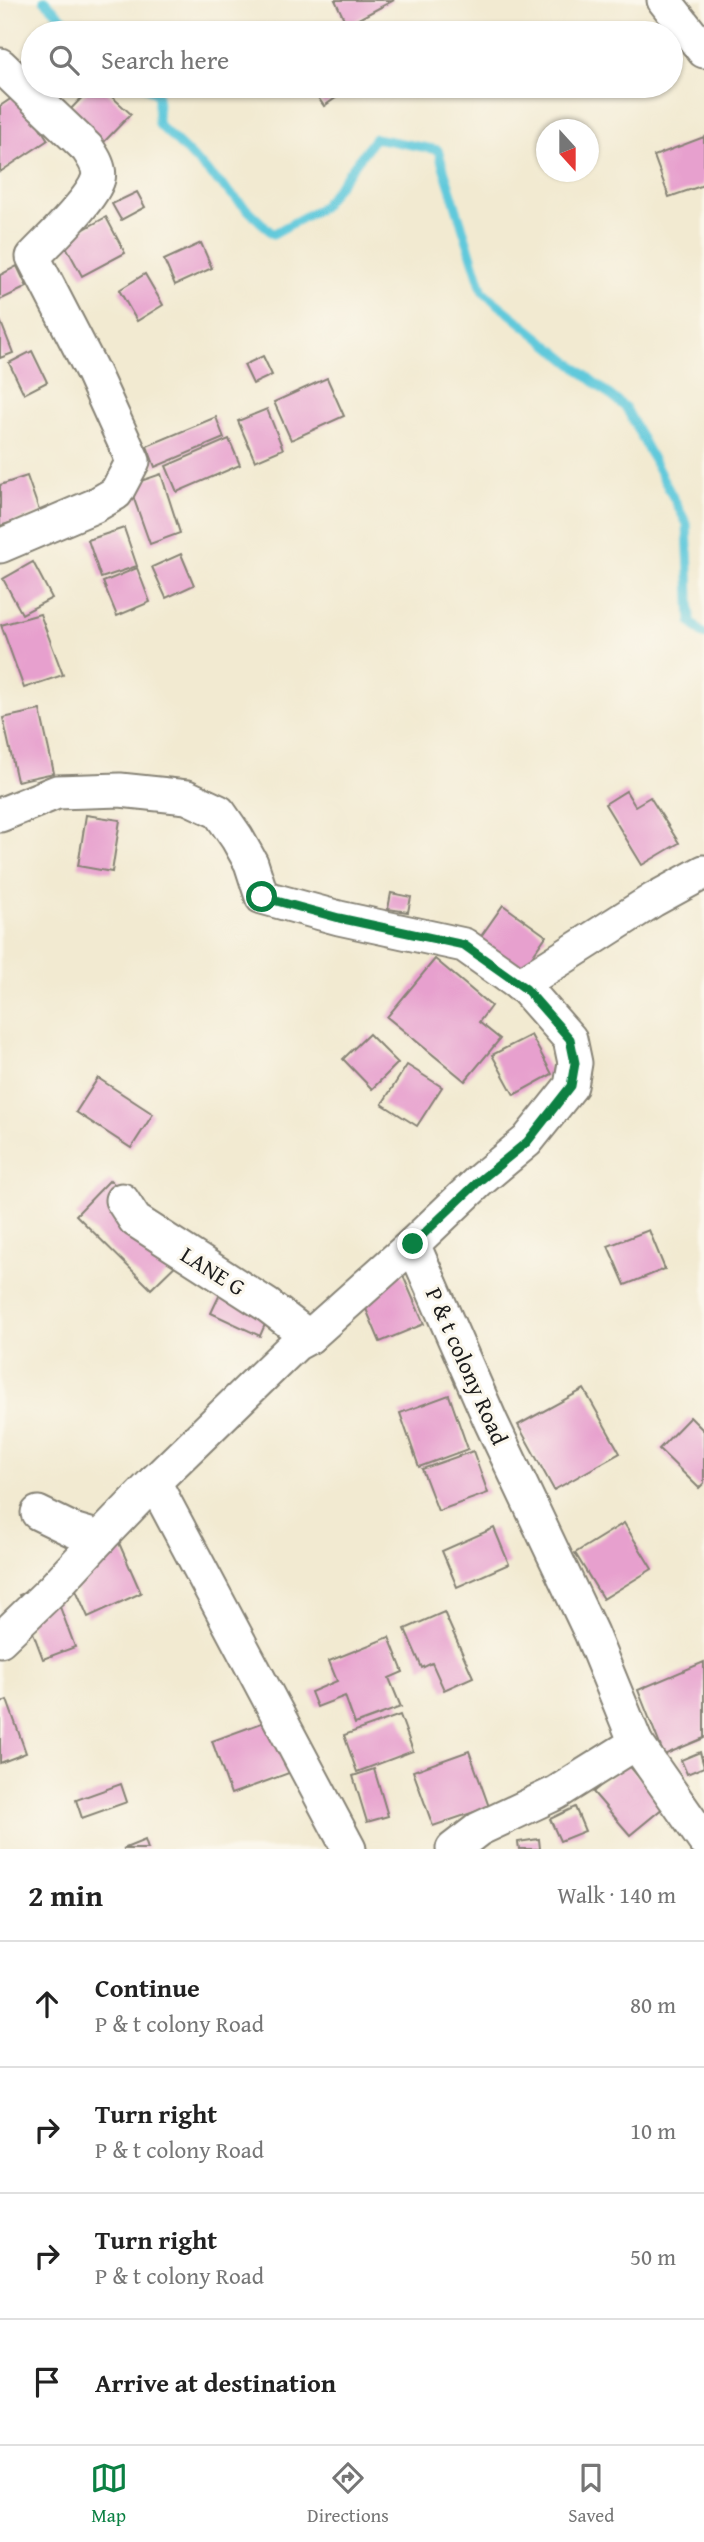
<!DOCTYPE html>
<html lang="en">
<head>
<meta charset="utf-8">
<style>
	body { margin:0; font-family:"Gentium Book Plus",serif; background:#f6f6f6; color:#222 }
	.compass { position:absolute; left:536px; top:119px; width:63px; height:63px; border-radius:50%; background:#fff; box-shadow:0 2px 5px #0004; rotate:159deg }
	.stop { position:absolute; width:21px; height:21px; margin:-16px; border:5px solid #0b8043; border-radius:50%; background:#fff }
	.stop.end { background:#0b8043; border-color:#fff; box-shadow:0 2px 7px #0008 }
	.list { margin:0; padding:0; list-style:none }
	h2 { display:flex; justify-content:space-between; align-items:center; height:91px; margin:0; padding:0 28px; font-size:30px }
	h2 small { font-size:23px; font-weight:400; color:#767676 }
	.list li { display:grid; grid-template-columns:46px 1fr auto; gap:21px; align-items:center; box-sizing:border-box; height:126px; padding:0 28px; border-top:2px solid #e0e0e0 }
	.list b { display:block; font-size:26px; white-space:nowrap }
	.list p { margin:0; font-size:23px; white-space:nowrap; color:#767676 }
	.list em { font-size:23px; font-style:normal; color:#767676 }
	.icon { flex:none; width:38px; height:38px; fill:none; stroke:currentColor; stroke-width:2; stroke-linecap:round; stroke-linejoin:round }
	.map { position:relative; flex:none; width:704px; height:1849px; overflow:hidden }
	.search { position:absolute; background:#fff; box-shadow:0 2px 5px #0004; left:21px; right:21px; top:21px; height:77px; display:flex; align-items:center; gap:18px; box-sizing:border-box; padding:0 24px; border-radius:38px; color:#767676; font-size:26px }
	.sheet { height:595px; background:#fff }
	nav { display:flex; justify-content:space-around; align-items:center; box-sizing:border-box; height:98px; border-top:2px solid #e0e0e0; background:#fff; font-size:19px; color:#767676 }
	nav a { display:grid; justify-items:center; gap:4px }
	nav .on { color:#0b8043 }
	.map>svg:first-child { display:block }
</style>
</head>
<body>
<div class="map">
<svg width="704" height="1849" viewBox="0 0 704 1849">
	<rect width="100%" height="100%" fill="#fbf7ec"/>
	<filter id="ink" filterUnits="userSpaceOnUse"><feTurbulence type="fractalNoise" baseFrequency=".0143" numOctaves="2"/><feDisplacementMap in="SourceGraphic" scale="14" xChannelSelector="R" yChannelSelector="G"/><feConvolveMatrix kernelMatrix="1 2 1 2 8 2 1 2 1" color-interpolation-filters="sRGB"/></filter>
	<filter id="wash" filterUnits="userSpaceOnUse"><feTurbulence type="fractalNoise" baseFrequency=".00686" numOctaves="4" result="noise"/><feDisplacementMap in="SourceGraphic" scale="28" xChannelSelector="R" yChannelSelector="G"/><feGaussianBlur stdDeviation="1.57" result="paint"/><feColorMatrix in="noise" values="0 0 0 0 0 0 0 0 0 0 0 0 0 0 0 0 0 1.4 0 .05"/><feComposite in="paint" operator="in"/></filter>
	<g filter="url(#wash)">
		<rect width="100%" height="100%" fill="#f2ead1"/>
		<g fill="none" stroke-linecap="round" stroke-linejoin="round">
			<g stroke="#60c9db" stroke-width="9">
				<path d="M44,0L78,33"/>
				<path d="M145,86L158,95V124L273,234L322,207L375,138L438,150L483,292L626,408L687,524L691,622L704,635"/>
			</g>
		</g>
		<g id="blocks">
			<g fill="#e7a0ce">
				<path d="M335,0H394L353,22L344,19Z"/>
				<path d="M216,24L220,33H195Z"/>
				<path d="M93,86H100L131,114L101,145L66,114Z"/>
				<path d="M310,86H353L324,106Z"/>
				<path d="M18,94L48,140L0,172V106Z"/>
				<path d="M704,137V185L669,197L654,156Z"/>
				<path d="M137,192L145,207L121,220L112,204Z"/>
				<path d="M106,217L125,253L82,276L63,241Z"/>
				<path d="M201,243L212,268L175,285L164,260Z"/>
				<path d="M17,266L27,287L0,300V275Z"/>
				<path d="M145,274L163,305L137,321L119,290Z"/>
				<path d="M0,320L13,353L0,358Z"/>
				<path d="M32,351L47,382L24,394L9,363Z"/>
				<path d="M263,356L272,375L253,384L244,365Z"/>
				<path d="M327,378L344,416L291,440L274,402Z"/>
				<path d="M267,409L283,449L255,461L238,421Z"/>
				<path d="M216,417L224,438L155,467L147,446Z"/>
				<path d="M229,439L240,465L177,492L166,466Z"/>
				<path d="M161,474L180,533L150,544L129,485Z"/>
				<path d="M27,476L40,513L0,526V485Z"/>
				<path d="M124,528L137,566L101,578L88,540Z"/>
				<path d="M181,554L194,585L166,598L152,567Z"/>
				<path d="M33,562L52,598L22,614L3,579Z"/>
				<path d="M137,568L150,602L117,616L103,582Z"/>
				<path d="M40,614L63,675L24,688L1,625Z"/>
				<path d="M40,710L54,773L17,781L3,718Z"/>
				<path d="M626,791L635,806L650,797L679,843L642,865L605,804Z"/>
				<path d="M86,815L120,820L112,872L78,866Z"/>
				<path d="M391,893L411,897L408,912L388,909Z"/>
				<path d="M503,905L546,936L521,972L477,942Z"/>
				<path d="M435,959L491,1006L479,1022L500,1039L465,1081L387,1017Z"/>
				<path d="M369,1034L398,1063L372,1089L343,1059Z"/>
				<path d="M531,1035L552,1074L514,1095L492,1055Z"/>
				<path d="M407,1065L442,1087L417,1126L382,1104Z"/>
				<path d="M98,1078L153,1114L131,1148L76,1112Z"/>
				<path d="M110,1180L186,1255L151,1289L76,1215Z"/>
				<path d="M649,1230L665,1269L625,1285L608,1246Z"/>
				<path d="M401,1271L424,1324L380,1342L358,1290Z"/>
				<path d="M229,1275L277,1297L260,1336L211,1313Z"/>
				<path d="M584,1389L620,1453L554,1490L518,1425Z"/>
				<path d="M449,1395L468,1449L419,1467L400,1413Z"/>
				<path d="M690,1417L704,1431V1483L699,1488L659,1449Z"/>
				<path d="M473,1451L488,1493L438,1511L422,1469Z"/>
				<path d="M624,1523L652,1569L603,1599L575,1553Z"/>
				<path d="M494,1528L509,1564L457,1587L442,1551Z"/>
				<path d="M119,1543L141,1593L88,1617L66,1567Z"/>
				<path d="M51,1583L75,1647L43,1659L19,1595Z"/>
				<path d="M444,1612L473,1677L444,1690L432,1663L422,1668L405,1629Z"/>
				<path d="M389,1637L403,1672L389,1678L401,1707L355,1724L345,1696L317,1707L311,1692L337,1681L329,1661Z"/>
				<path d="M704,1662V1738L664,1755L638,1690Z"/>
				<path d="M7,1700L26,1753L0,1763V1703Z"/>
				<path d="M400,1715L413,1751L357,1772L344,1735Z"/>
				<path d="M270,1720L289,1773L231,1794L212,1741Z"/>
				<path d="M469,1751L489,1807L433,1826L413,1771Z"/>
				<path d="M700,1752L704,1767L687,1774L681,1760Z"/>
				<path d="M627,1763L664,1807L630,1835L593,1792Z"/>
				<path d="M374,1769L388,1816L367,1822L353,1776Z"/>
				<path d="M121,1784L127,1802L82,1818L76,1800Z"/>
				<path d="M575,1807L585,1831L560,1841L550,1819Z"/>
				<path d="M539,1839L540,1849H519L518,1842Z"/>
				<path d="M145,1840L148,1849H123Z"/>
			</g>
		</g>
	</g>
	<g filter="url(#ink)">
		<use href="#blocks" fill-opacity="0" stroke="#878376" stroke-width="2"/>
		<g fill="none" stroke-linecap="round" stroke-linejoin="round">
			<g stroke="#878376" stroke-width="37">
				<g id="minor">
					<path d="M664,0L704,51"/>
					<path d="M0,65L87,148C93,157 101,168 98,179C92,200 49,240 33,257L93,373L133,461L116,493L94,506L0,546"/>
					<path d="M0,815L57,792L120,790L187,797L219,812L237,838L251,863L262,897L339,918L464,945L526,989L570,1039L575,1063L571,1086L527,1141L478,1182L413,1244L491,1422L591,1633L636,1743L556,1793L479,1829L453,1849"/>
					<path d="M520,985L653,900L704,872"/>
					<path d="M122,1200L135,1220L267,1305L309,1337"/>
					<path d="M38,1513L73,1530L100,1538L154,1482"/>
					<path d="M0,1640L52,1590L100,1538"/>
					<path d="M636,1743L704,1840"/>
					<path d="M349,1849L154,1482L296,1344L309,1337L413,1244"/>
				</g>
			</g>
			<use href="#minor" stroke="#fff" stroke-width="33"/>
		</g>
	</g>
	<g fill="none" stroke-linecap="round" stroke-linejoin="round" filter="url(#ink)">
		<path stroke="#0b8043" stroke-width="9" d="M262,897L339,918L464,945L526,989L570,1039L575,1063L571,1086L527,1142L478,1182L413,1244"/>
	</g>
	<g text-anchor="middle" stroke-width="6" stroke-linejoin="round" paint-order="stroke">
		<g font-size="23" fill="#1c1c1c" stroke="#fbf7ec">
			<text transform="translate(213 1271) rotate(32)" y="8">LANE G</text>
			<text transform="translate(467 1366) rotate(66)" y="8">P &amp; t colony Road</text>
		</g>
	</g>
</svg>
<svg class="compass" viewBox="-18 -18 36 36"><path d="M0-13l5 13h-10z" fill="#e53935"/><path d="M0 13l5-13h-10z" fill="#767676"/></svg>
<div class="stop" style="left:262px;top:897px"></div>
<div class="stop end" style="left:413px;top:1244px"></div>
<div class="search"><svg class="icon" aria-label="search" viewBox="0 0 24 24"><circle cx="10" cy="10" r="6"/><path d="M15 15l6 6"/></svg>Search here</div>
</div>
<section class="sheet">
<h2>2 min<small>Walk · 140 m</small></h2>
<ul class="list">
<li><svg class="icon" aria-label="ahead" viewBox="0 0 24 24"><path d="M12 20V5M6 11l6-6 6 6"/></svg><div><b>Continue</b><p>P &amp; t colony Road</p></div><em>80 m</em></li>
<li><svg class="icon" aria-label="right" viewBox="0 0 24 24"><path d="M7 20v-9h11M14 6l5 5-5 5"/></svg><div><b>Turn right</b><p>P &amp; t colony Road</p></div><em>10 m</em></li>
<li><svg class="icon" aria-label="right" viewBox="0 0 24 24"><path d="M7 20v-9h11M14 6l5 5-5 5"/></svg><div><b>Turn right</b><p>P &amp; t colony Road</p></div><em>50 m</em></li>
<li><svg class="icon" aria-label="arrive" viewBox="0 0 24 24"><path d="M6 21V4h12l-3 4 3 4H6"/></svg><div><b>Arrive at destination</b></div></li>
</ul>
</section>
<nav>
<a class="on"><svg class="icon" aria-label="map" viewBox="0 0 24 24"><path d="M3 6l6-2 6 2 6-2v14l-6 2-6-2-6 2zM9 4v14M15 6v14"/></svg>Map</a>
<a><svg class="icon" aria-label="directions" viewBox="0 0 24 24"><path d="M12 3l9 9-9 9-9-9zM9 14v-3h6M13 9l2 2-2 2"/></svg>Directions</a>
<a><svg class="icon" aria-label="saved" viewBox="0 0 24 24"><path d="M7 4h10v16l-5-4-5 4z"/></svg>Saved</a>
</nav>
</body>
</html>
